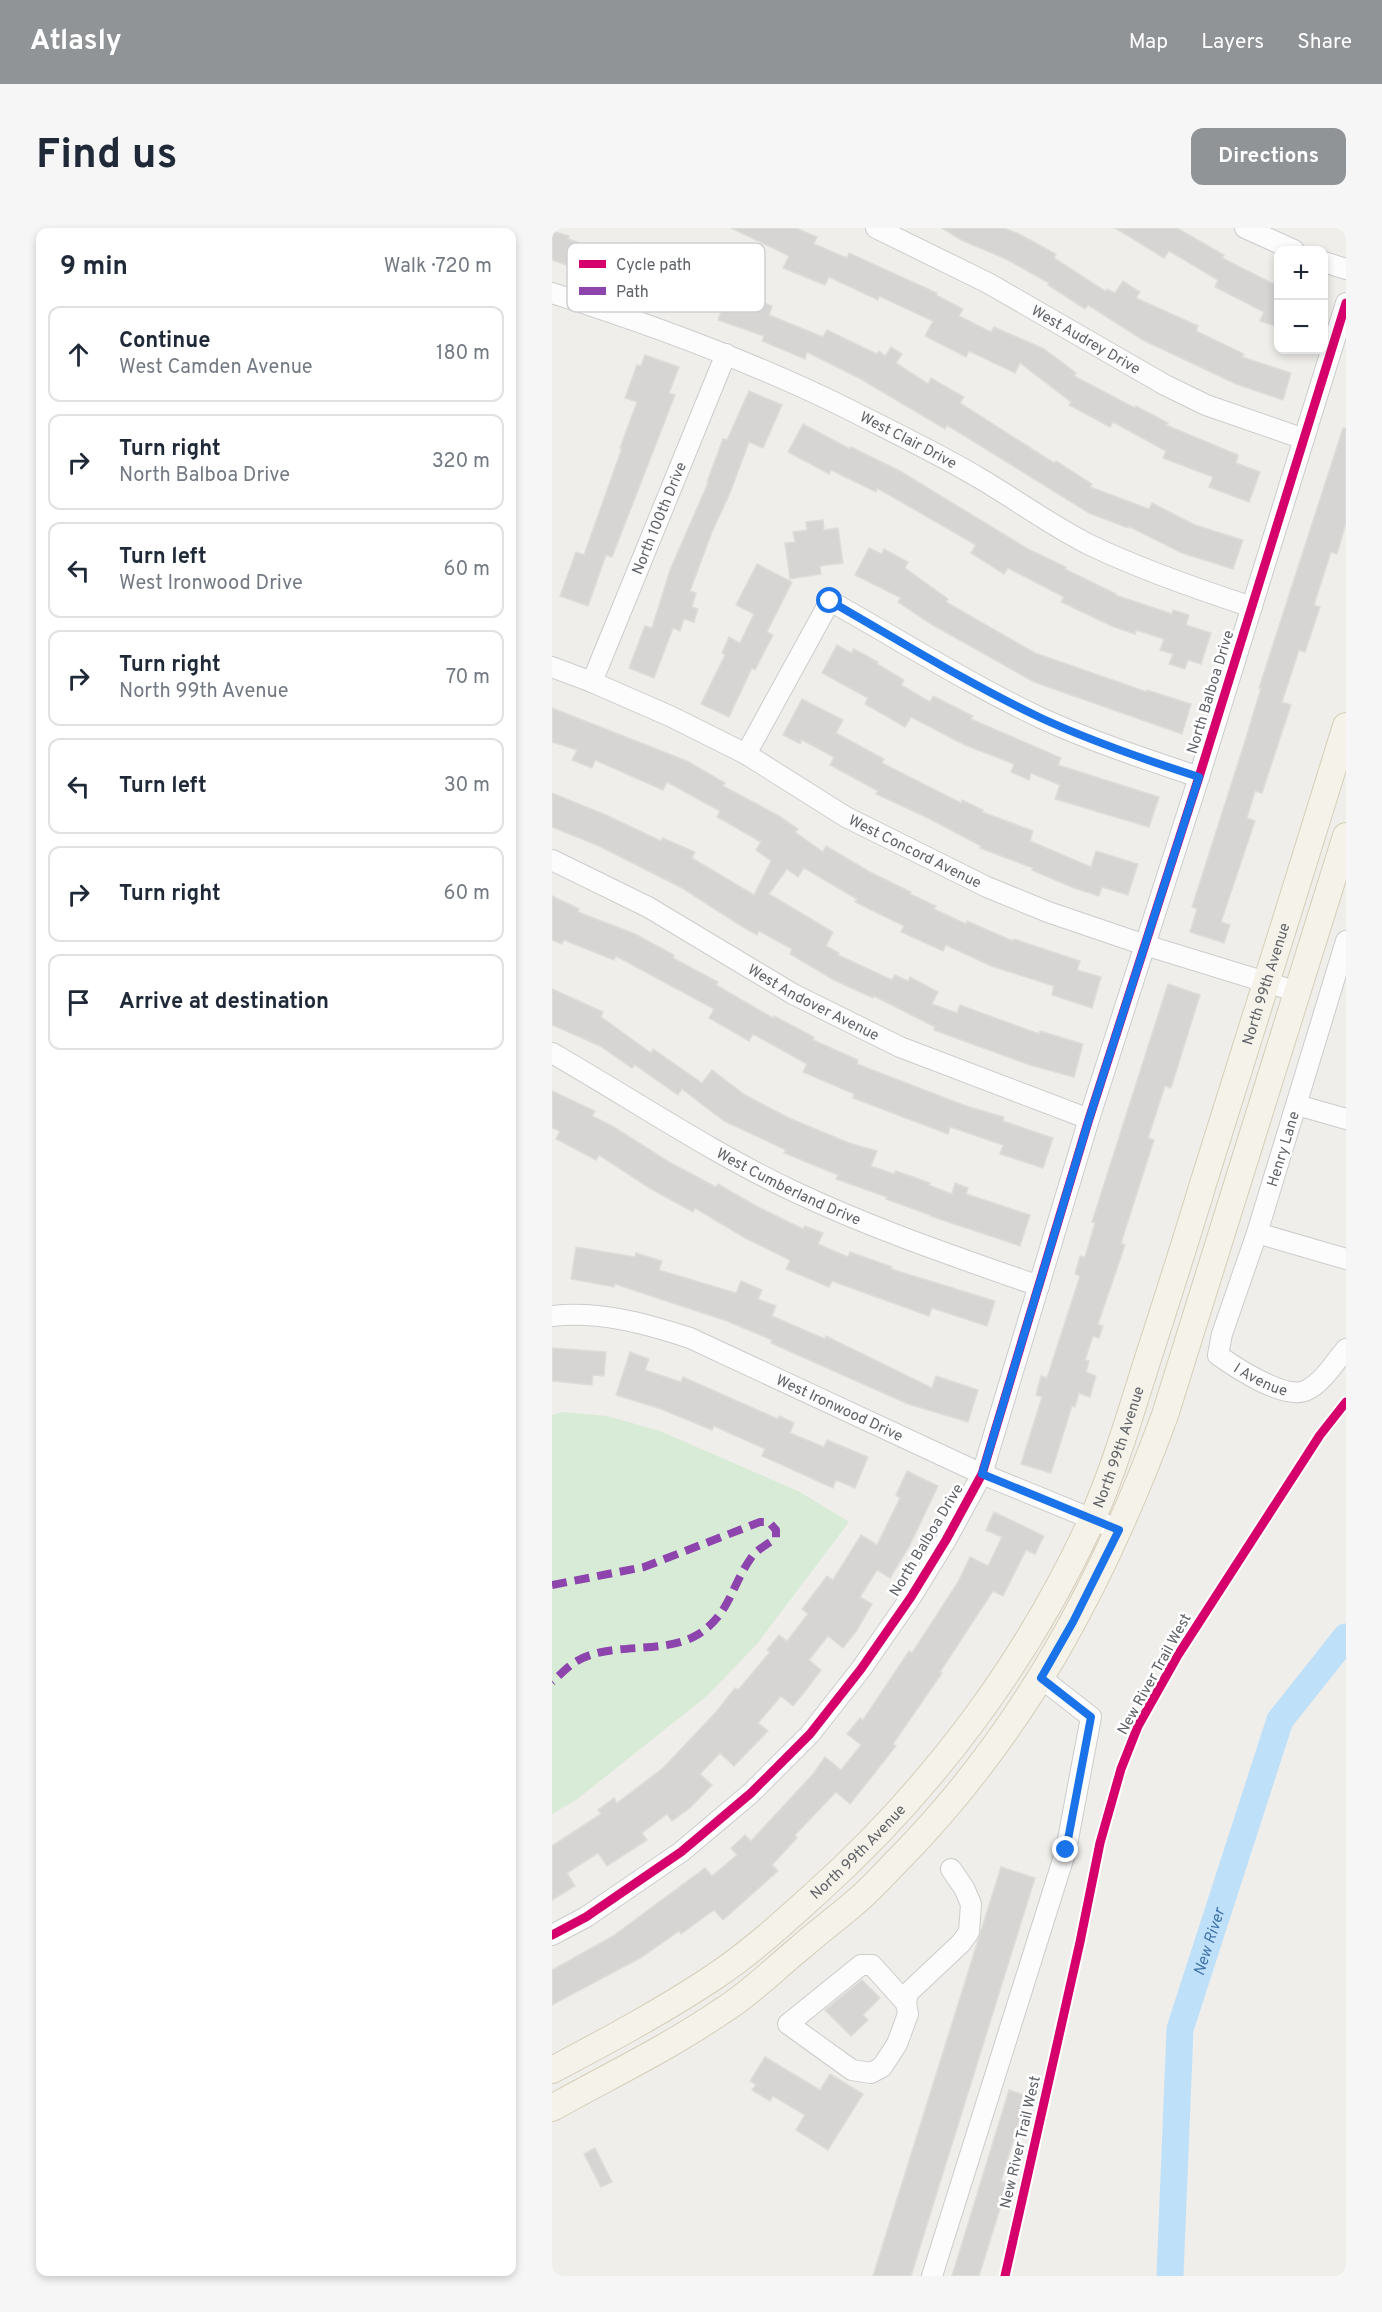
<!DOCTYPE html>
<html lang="en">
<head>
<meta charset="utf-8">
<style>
	body { margin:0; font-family:Overpass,sans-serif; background:#f6f6f7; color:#1f2937 }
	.controls { position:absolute; right:18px; top:18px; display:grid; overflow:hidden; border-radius:12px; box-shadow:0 3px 9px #0003 }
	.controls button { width:54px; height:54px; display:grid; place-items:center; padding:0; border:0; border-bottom:2px solid #e0e1e3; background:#fff; color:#1f2937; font:30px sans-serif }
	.stop { position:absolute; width:18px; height:18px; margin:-14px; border:4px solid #1a73e8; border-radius:50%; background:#fff }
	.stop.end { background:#1a73e8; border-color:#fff; box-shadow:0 2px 6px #0008 }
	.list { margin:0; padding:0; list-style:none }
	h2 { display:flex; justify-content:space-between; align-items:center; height:78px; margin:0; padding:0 24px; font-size:26px }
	h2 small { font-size:20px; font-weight:400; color:#747a83 }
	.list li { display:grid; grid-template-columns:39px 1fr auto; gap:18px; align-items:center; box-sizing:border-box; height:96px; margin:0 12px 12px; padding:0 12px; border:2px solid #e0e1e3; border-radius:12px }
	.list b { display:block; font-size:22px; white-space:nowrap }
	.list p { margin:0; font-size:20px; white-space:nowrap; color:#747a83 }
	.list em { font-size:20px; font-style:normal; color:#747a83 }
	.icon { flex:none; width:33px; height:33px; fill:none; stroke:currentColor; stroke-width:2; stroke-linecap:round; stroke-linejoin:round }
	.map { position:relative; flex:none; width:794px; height:2048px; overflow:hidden; border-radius:12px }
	header { display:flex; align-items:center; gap:36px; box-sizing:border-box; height:84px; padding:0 30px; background:#919496; color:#fff }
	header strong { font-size:28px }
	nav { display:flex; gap:33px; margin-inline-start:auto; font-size:21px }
	.intro { display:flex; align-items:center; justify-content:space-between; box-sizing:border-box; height:144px; padding:0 36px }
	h1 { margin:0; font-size:42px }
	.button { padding:15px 27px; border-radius:12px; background:#919496; color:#fff; font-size:21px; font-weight:700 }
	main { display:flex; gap:36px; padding:0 36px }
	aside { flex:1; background:#fff; border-radius:12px; box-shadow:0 3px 9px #0003 }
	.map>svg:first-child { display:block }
</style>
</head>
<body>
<header>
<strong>Atlasly</strong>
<nav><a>Map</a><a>Layers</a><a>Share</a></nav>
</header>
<div class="intro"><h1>Find us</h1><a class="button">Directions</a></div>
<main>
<aside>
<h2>9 min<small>Walk · 720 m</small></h2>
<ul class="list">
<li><svg class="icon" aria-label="ahead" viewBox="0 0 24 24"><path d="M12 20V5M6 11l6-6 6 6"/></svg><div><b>Continue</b><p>West Camden Avenue</p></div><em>180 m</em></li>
<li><svg class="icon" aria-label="right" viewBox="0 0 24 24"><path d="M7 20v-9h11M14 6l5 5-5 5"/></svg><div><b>Turn right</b><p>North Balboa Drive</p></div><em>320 m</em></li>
<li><svg class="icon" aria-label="left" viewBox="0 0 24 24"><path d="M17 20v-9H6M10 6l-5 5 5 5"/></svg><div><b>Turn left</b><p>West Ironwood Drive</p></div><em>60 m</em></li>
<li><svg class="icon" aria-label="right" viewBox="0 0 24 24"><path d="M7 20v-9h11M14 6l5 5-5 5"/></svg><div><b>Turn right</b><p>North 99th Avenue</p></div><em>70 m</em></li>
<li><svg class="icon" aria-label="left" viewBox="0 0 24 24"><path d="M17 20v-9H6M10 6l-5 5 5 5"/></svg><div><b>Turn left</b></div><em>30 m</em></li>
<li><svg class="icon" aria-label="right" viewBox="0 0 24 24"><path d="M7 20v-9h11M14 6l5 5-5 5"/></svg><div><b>Turn right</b></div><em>60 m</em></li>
<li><svg class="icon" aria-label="arrive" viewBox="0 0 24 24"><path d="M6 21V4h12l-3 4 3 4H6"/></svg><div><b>Arrive at destination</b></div></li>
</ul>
</aside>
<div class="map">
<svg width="794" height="2048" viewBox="0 0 794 2048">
	<rect width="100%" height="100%" fill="#efeeea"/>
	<path fill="#d8ebd6" d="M10,1184L55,1188L108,1203L248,1264L297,1294L205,1416L155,1468L24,1572L0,1586V1187Z"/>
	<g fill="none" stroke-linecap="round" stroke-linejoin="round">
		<path stroke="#bfe0f9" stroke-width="27" id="s1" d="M618,2048L628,1801L728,1492L794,1409"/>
	</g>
	<g fill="#d6d5d3" stroke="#deddd9" stroke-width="1.5">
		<path d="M179,0H244L265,9L262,16L295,30L297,25L385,65L384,67L411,81L407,88L439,104L442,99L492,121L524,145L522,148L583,180L584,178L616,195L614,197L686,227L684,235L708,244L697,274L657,259L661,249L611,230L614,223L561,194L558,199L517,177L519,174L468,135L463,145L417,123L414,129L373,108L381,93L327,68L326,72L277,49L273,57L231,40L237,28Z"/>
		<path d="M390,0H452L467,6L504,26L502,30L553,63L555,61L563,65L571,53L588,64L584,70L646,98L644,103L692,126L690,129L739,145L731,172L684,156L591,112L536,77L533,81L496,57L497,55L454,31L409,12Z"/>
		<path d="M563,0H625L672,27L670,30L726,58V99L708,93L712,84L663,59L666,52L617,23L612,30Z"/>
		<path d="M0,3L17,8L16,11L77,31L82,15L104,21L101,30L121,36L118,46L141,53L143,46L157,51L146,82L123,75L125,71L59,50L58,52L0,32Z"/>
		<path d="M189,60L200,64L198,70L220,78L217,87L271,109L275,102L325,126L327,123L333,128L339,119L350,126L344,135L376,156L379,150L412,169L408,175L502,235L504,233L540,256L538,259L597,281L600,275L643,297L691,312L681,341L630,325L576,298V300L537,285L395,197L393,201L307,150L255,124L253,131L210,113L212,108L166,92L177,61L187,65Z"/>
		<path d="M93,127L127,139L117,165L123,167L60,329L54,327L36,378L8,368L24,324L32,327L70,220H68L85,174L73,170L85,137L89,138Z"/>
		<path d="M197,163L230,177L211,220L197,214L178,265L160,304L138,363L144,365L140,379L146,381L142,394L132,391L128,403L121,400L102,450L77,440L93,398L100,400L118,342L156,255L155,254L171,211L175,212Z"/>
		<path d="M251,196L298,221L299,219L348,243L476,321L514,339L513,341L564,366L563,367L620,386L621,382L637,387L634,397L659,405L649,436L636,432L633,441L617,436L621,426L608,422L612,411L584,402L583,406L562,399L509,374L512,369L456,340L452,346L419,325L424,317L325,260L324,264L279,242L277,246L236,224Z"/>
		<path d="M791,200H794V295L785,326L779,324L762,377L768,379L753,424L747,422L730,474L739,477L710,565L703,563L695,590L703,593L669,694L678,697L672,715L638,704L645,681L640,679L694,510L709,460H707Z"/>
		<path d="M271,292L272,302L286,300L291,335L268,338L269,346L238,351L233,315L243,314L241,304L255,302L254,294Z"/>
		<path d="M317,320L330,326L332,321L356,334L353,340L396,371L394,374L483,425L595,464V462L639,476L630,506L482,454L379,396L346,374L349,370L303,347Z"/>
		<path d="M205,336L240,354L215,404L221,407L203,442L200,440L177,489L149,476L173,427L170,425L177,409L188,415L202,386L184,377Z"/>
		<path d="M285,417L299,425L302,421L326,434L325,436L352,452L349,457L378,474L381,468L421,488L419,491L509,530L506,537L607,569L597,599L503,571L508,557L479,545L477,552L459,544L462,536L413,517L359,489L353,499L313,476L316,470L270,445Z"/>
		<path d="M250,471L291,492L284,505L332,531L330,535L409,575L410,572L431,582L430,584L481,603L478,613L539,639L544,623L586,636L576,667L550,659L547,668L522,660L480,642L481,640L428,620L429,618L376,590L324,566L326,563L278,537L282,529L250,512L248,516L231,507Z"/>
		<path d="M0,480L135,533L173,555L171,558L227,588L246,601L243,604L271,624L274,618L318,644L359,664L358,666L384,678L382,681L414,696L415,693L461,713L462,711L528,733L525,742L549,749L540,780L500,767L502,758L439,738L394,717L391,723L349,704L352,698L303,674L305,671L252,640L246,649L235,641L217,666L281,704L274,718L287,725L286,727L340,752L343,747L356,753L358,749L386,764L380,776L405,785L408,777L487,806L488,803L531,816L522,849L478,837L382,802L383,799L322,768L321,770L282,752L238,726L240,721L207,703L205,707L186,696L130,660L47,618L0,599V565L54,587L109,613L111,610L143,624L140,630L202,667L219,633L204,622L209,614L165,589L168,583L115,554L111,562L43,532L40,540L20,532L25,522L0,514Z"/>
		<path d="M0,668L27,681L26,684L83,706L122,727L121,730L166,754L164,757L221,790L222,788L262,809L261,812L306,832L305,836L414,878L452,889L451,893L501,910L491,940L448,926L451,917L398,899L396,906L301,870L302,866L251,844L255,836L201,806L197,813L157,790L162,781L64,728L62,732L12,712L10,716L0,712Z"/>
		<path d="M616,756L648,767L619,860L613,858L596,910L602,912L569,1015L573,1017L546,1096L551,1098L547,1110L541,1108L533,1132L537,1133L534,1144L544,1148L538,1169L527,1165L523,1179L520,1178L499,1245L469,1236L490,1169L484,1167L489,1148L495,1150L528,1048L523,1046L528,1028L533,1029L543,995L540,994Z"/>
		<path d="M0,761L51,784L49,789L99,825L101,821L150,855L160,842L193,867L237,890L297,915L325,923L319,938L342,946L344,943L378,955L377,957L400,966L403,955L416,960L414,966L478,987L468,1018L378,988V987L334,971L335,969L284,951L286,947L232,925L234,922L172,893L130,861L126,867L83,837L80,840L48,818L0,797Z"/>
		<path d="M0,863L43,883L40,888L62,899L117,934L164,959L166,956L206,979L251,1001L253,998L271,1005L266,1016L296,1029L298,1024L340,1039L339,1041L443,1073L435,1098L380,1080L377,1088L280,1053L277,1059L234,1041L238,1032L193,1010L143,980L141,984L99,961L47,927L44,932L4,911L8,903L0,900Z"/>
		<path d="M24,1019L83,1029L84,1025L110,1033L107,1042L184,1065L189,1053L210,1062L206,1071L224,1078L220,1088L273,1111L274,1108L380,1160L384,1148L426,1162L416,1194L356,1176L219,1115L220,1112L175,1093L63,1056L62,1059L19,1051Z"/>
		<path d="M0,1120L54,1124L52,1148L41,1147L40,1157L0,1153Z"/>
		<path d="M78,1124L97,1131L93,1142L129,1154L131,1149L226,1191L227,1188L242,1195L238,1205L272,1219L275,1212L316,1229L303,1260L284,1252L281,1260L210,1228L213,1221L162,1198L160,1202L109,1181L64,1167Z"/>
		<path d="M355,1243L386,1258L357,1319L338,1350L325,1342L308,1369L320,1376L305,1402L291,1420L276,1408L257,1432L269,1442L254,1462L241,1478L229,1468L206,1495L216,1503L182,1538L168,1525L148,1546L160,1557L139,1579L120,1593L115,1586L90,1605L95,1612L55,1638L46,1625L15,1645L23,1658L0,1672V1618L49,1586L46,1582L62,1570L65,1575L111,1540L164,1484L183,1460L186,1462L218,1424L215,1422L227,1407L235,1413L256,1386L250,1381L275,1348L281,1352L309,1307L325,1317L348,1270L344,1267Z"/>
		<path d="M442,1284L492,1308L483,1326L474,1322L451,1368L441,1363L388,1444L390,1445L341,1516L344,1518L298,1576L284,1564L243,1607L245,1610L220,1637L226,1643L171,1692L162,1682L129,1706L127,1703L90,1729L0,1777V1742L61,1708L153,1640L160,1648L185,1627L179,1620L193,1607L199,1613L261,1546L273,1529L289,1542L309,1517L295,1506L308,1490L311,1492L357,1423L360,1425L406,1354L418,1329L436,1338L450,1309L434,1302Z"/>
		<path d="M449,1639L483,1650L359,2048H321Z"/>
		<path d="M310,1752L328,1770L311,1787L316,1792L299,1808L273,1782Z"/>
		<path d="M213,1829L268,1862L278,1846L311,1866L276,1922L244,1902L253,1887L221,1868L218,1873L200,1862L204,1857L198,1853Z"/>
		<path d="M457,1862L475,1868L449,1953L456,1955L427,2048H400Z"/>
		<path d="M43,1920L60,1954L49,1959L32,1926Z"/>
	</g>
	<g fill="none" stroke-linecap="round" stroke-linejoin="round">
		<g stroke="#cbcccc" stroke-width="22">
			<g id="minor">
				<path id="s2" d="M324,0L436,55L613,157L654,177L752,211"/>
				<path d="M693,0L742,22"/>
				<path d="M772,34L794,41"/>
				<path id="s3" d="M0,65C101,97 201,134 296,181C341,204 387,226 429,251C466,273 500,298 538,317C590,342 645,361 700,379"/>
				<path id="s4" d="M0,439L40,454L120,489L194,526L294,589L435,659L496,684L593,717L746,764"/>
				<path id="s5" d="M40,454L174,126"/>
				<path d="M194,526L278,373C348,412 417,456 489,490C541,514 593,531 647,549"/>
				<path id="s6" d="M0,632L96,679L241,766L348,819L537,891"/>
				<path id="s7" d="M794,713L705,1005L670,1106L666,1127C684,1140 734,1173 755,1162C771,1154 783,1134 794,1121"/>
				<path id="s8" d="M0,825C80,871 157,923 241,963C321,1001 404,1029 487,1058"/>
				<path d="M745,877L794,891"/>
				<path d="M705,1005L794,1031"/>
				<path id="s9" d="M0,1088C48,1083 92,1095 138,1110L430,1246L567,1302"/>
				<path d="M0,1707L34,1689L129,1624L199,1565L258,1506L309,1441L359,1369L394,1312L430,1246L537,891L647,549L794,75"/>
				<path d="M354,1775L320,1737H309L236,1796L300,1842L319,1845L330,1839L345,1816L356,1786L354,1775L356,1765L409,1715L417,1704L419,1676L412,1660L399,1641"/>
				<path d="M380,2048L514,1622L539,1489L489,1450"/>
			</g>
		</g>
		<g stroke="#d7ceb8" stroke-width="28">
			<g id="major">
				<path id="s10" d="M0,1842C55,1813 111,1783 162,1749C198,1725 231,1695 263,1666C378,1563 473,1437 538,1296C560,1247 576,1194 592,1143C612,1081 632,1019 651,956C699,803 747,651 794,498"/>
				<path d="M0,1880C57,1848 116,1820 170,1783C199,1765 222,1741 248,1720C267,1703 288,1688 307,1671C321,1659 334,1644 347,1631C472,1504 552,1353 613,1187L794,608"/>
			</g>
		</g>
		<path stroke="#cacfcc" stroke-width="3" stroke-dasharray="6 3" stroke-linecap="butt" d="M453,2048L528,1714L548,1615L569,1541L586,1498L626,1427L768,1207L794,1174"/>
		<use href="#minor" stroke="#fdfcfc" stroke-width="20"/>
		<use href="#major" stroke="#f4f2e9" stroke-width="26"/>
		<path stroke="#8e44ad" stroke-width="8" stroke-dasharray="15 8" stroke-linecap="butt" d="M0,1357L92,1339L208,1294H217L224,1302V1310C216,1316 204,1322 199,1330C179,1358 178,1387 145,1407C111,1427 59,1413 25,1433C16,1438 8,1447 0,1454"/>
		<g stroke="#fff" stroke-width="13">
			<g id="cycleway">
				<path d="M0,1707L34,1689L129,1624L199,1565L258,1506L309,1441L359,1369L394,1312L430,1246L537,891L647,549L794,75"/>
				<path d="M453,2048L528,1714L548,1615L569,1541L586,1498L626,1427L768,1207L794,1174"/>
			</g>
		</g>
		<use href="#cycleway" stroke="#d6006c" stroke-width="9"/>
	</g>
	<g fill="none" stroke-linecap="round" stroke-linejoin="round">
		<path stroke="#1a73e8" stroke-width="8" d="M278,373C348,413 417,456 489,490C541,514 594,532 647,549L537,891L430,1246L567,1302L521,1394L489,1450L539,1489L514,1622"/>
	</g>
	<g text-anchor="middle" stroke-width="5" stroke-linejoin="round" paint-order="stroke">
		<g font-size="15" fill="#5f6368" stroke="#fff">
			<text dy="5" stroke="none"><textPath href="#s2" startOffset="238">West Audrey Drive</textPath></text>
			<text dy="5" stroke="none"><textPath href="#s3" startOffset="386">West Clair Drive</textPath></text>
			<text dy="5" stroke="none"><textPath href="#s5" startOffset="177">North 100th Drive</textPath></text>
			<text transform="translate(658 464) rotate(-73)" y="5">North Balboa Drive</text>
			<text dy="5" stroke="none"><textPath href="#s4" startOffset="408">West Concord Avenue</textPath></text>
			<text dy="5" stroke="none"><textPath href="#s10" startOffset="1350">North 99th Avenue</textPath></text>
			<text dy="5" stroke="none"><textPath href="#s6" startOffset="298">West Andover Avenue</textPath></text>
			<text transform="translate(731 921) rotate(-73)" y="5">Henry Lane</text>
			<text dy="5" stroke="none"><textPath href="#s8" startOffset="272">West Cumberland Drive</textPath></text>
			<text dy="5" stroke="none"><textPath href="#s7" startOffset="483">I Avenue</textPath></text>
			<text dy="5" stroke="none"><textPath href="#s9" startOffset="306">West Ironwood Drive</textPath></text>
			<text dy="5" stroke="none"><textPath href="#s10" startOffset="864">North 99th Avenue</textPath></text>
			<text transform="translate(374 1312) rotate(-59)" y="5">North Balboa Drive</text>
			<text transform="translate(602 1446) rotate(-61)" y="5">New River Trail West</text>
			<text dy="5" stroke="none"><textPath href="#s10" startOffset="378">North 99th Avenue</textPath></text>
			<text transform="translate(468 1914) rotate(-77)" y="5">New River Trail West</text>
		</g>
		<g font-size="16" font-style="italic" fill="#4174aa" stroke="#fff">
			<text dy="6" stroke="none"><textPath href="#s1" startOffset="339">New River</textPath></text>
		</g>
	</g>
	<rect x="15" y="15" width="198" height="69" rx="9" fill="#fff" stroke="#cfd0d2" stroke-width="1.5"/>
	<rect x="27" y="32" width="27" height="8" fill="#d6006c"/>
	<rect x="27" y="59" width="27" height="8" fill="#8e44ad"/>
	<g font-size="16" fill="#5f6368">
		<text x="64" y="42">Cycle path</text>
		<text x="64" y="69">Path</text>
	</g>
</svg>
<div class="controls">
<button>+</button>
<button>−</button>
</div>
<div class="stop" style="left:278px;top:373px"></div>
<div class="stop end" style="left:514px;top:1622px"></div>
</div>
</main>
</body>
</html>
